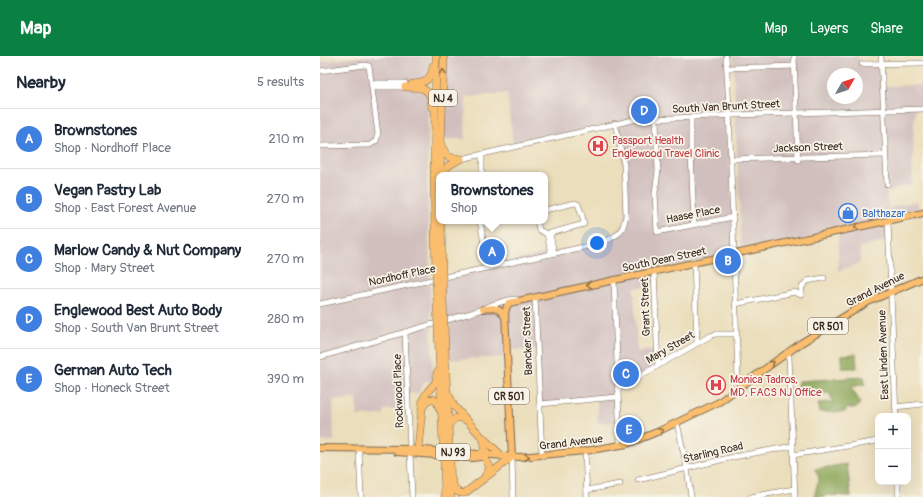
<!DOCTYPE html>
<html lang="en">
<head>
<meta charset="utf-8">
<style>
	body { margin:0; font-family:Pangolin,sans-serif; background:#f6f6f7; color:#1f2937 }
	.controls { position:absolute; right:12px; bottom:12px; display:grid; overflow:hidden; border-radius:8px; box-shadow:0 4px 16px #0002 }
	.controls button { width:36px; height:36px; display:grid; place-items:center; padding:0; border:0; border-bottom:1px solid #e0e1e3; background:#fff; color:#1f2937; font:20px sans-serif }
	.compass { position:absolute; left:507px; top:12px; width:36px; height:36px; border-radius:50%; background:#fff; box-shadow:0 4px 16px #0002; rotate:51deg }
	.you { position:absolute; left:277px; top:187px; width:14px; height:14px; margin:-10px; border:3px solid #fff; border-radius:50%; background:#1a73e8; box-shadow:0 0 0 6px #1a73e833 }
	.badge { display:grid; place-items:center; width:26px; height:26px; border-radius:50%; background:#0b8043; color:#fff; font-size:13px; font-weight:700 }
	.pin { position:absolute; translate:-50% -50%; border:2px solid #fff; box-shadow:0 1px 4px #0006 }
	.popup { position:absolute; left:116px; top:116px; width:112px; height:52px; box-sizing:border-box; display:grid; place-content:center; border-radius:8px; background:#fff; filter:drop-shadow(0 1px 3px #0005); font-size:13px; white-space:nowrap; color:#747a83 }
	.popup b { font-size:15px; color:#1f2937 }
	.popup::after { content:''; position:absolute; left:50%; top:100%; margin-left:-8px; border:8px solid transparent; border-top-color:#fff }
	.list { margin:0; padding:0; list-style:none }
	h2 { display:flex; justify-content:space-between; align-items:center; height:52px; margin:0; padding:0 16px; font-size:17px }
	h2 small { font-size:13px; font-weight:400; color:#747a83 }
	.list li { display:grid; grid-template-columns:26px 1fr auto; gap:12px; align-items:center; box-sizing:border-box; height:60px; padding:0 16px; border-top:1px solid #e0e1e3 }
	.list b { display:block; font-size:15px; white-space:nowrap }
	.list p { margin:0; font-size:13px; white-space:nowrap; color:#747a83 }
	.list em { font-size:13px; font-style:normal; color:#747a83 }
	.map { position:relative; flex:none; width:603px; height:441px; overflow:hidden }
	header { display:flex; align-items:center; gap:24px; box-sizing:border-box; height:56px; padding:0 20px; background:#0b8043; color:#fff }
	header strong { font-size:19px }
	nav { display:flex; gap:22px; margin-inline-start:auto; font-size:14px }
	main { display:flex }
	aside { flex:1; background:#fff }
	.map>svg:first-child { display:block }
</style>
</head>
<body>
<header>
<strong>Map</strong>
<nav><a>Map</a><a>Layers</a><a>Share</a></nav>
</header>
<main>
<aside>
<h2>Nearby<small>5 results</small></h2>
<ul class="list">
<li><span class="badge" style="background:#3f7fe0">A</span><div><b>Brownstones</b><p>Shop · Nordhoff Place</p></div><em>210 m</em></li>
<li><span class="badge" style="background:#3f7fe0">B</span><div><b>Vegan Pastry Lab</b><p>Shop · East Forest Avenue</p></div><em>270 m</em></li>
<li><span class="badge" style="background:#3f7fe0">C</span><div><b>Marlow Candy &amp; Nut Company</b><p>Shop · Mary Street</p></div><em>270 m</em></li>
<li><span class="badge" style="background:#3f7fe0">D</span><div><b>Englewood Best Auto Body</b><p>Shop · South Van Brunt Street</p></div><em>280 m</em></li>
<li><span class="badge" style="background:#3f7fe0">E</span><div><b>German Auto Tech</b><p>Shop · Honeck Street</p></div><em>390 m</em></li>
</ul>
</aside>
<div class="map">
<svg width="603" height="441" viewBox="0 0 603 441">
	<rect width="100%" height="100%" fill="#f7f3e8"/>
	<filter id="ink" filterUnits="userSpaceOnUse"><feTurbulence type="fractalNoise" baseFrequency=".025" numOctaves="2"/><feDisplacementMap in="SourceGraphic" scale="8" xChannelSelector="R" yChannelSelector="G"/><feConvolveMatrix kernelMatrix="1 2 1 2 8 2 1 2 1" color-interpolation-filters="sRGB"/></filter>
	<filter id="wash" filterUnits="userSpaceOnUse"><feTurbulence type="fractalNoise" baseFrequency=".012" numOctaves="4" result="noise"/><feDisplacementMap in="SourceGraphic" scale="16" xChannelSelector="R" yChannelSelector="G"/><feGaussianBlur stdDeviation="0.9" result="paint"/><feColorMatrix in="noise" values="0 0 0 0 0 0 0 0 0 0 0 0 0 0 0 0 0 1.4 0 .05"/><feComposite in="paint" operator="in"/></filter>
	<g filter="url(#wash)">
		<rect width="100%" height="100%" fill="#ebdebb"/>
		<g fill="#d1bfbe" fill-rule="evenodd">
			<path d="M48,0H110L107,130L113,325H105L98,337L88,338V353L64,354L63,359L37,360V343L13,344L14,385H0V6Z"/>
			<path d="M124,0H406L414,197L334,215L335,230L314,232L317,296L337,293L338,310L297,333L298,366L278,367L277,343L220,348L217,294H187V301L126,304L122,221L293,182L305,166V117L295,67L193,90L187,37L146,41L145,83H121Z"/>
			<path d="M413,0H538L539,9L560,8L562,30L603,29V54H596L594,67L592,129L566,135L568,152L597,145L600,159L568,165L569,184L540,191V207L518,215V176L421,197ZM513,18H537V42H513Z"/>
		</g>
		<g fill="#8ca658" stroke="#64683b">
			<path d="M536,298L537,312H522V299Z"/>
			<path d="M544,321L545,328L531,331L540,346L537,352H527L525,356H500L498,347L513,346L510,338L477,332L478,325Z"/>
			<path d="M527,408L531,440L505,439V441H495V437L499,422L495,413Z"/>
		</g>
	</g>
	<g filter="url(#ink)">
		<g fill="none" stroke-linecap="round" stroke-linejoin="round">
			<g stroke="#796955" stroke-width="6">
				<g id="minor">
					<path d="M406,0L409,52L418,323L421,331"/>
					<path d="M474,0L478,104"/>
					<path d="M561,0L567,128"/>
					<path d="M542,8L603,7"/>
					<path d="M408,12L475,10"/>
					<path d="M0,15L45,9L49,10L58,78L56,85L50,89L0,90"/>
					<path d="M52,27H85"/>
					<path d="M53,31H85"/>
					<path d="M371,61V97L374,168"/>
					<path d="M336,63L338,115L335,137L337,176L413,161"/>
					<path d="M162,98V119"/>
					<path d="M141,103L313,64L415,59L603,53"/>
					<path d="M411,103L566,99"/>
					<path d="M160,165L168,211"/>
					<path d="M217,165L219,174L227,178L264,168L262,159L258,148L255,147L225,154"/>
					<path d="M568,165L576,360"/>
					<path d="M160,167L171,165"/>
					<path d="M227,178L231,198"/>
					<path d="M230,178L234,197"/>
					<path d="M374,206L377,287"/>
					<path d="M334,215L338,310"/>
					<path d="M294,224L300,389"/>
					<path d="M215,241L222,400"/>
					<path d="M0,248L282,187L290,183L298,178L303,171L306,160L304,109L295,67"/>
					<path d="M415,248L475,236L481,239L482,231L487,225L504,222"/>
					<path d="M85,276L90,393"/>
					<path d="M467,296L469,301L475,441"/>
					<path d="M0,301L151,257C166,252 180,244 196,243"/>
					<path d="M297,333L390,280L396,278H416"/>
					<path d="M220,348L297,341"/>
					<path d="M575,351L603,348"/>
					<path d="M357,367L367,412L371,441"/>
					<path d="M39,393L41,441"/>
					<path d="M265,395L267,441"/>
					<path d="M90,398L92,441"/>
					<path d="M473,399L558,385"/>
					<path d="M192,401L193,441"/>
					<path d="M318,424L413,401L473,390"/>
					<path d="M578,426V441"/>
					<path d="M267,434L300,428"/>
					<path d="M431,441L474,433"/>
				</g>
			</g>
			<g stroke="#796955" stroke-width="8">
				<g id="major">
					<path d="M163,253C174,252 178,250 185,261"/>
					<path d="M0,392L90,393L199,401L265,395L307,388L337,376L399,346L481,287L548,246L603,222"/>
					<path d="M77,396L152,402L167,400"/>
					<path d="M192,401L185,257L187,250L189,247L603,157"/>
				</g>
			</g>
			<g stroke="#796955" stroke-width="8">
				<g id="highway">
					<path d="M92,28C105,28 112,23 113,10"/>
					<path d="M85,31C102,31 111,31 112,51"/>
					<path d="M122,91L128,101L141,103"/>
					<path d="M120,119L124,0"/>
					<path d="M124,119L128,110L140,103"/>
					<path d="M121,165L122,216"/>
					<path d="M116,218L114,122L116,0"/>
					<path d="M124,270L129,389"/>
					<path d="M118,272L123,387"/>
					<path d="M129,339L134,350L161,380L182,400"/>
					<path d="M103,351L107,344L113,343L117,346L120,354"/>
					<path d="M128,370C133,363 137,359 145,364"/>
					<path d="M98,393L103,343L108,335L116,326L117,317"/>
					<path d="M160,398L166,395L164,393L165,387L162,381"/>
					<path d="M164,401L170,411L169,414L165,420"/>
					<path d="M130,405L131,441"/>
					<path d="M124,407L125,441"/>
					<path d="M130,419C133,428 134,439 145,437L192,401"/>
				</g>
			</g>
			<use href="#minor" stroke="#fff" stroke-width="5"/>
			<use href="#major" stroke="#fabe6e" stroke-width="6"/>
			<use href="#highway" stroke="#fabe6e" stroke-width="7"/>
			<g stroke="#796955" stroke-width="8" stroke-linecap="butt">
				<g id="highway-bridge">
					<path d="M122,216L124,270"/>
					<path d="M116,218L118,272"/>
					<path d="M123,387L124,407"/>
					<path d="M129,389L130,405"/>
				</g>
			</g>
			<use href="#highway-bridge" stroke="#fabe6e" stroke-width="7"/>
		</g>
		<defs><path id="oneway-chevron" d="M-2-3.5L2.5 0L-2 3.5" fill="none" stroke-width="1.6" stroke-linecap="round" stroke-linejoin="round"/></defs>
		<g stroke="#916d42">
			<use href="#oneway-chevron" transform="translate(123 16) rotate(-88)"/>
			<use href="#oneway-chevron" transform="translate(537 171) rotate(167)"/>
			<use href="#oneway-chevron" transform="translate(269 229) rotate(168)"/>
			<use href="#oneway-chevron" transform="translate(452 307) rotate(-37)"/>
			<use href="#oneway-chevron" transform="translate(341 375) rotate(-25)"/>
			<use href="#oneway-chevron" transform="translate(207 401) rotate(-3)"/>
		</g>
	</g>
	<defs>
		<g id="hospital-ring" transform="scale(1)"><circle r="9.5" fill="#f7f3e8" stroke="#e0444e" stroke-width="1.5"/><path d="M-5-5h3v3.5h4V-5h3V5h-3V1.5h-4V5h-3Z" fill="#e0444e"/></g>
		<g id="shop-ring" transform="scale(1)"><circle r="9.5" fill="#f7f3e8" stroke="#3f7fe0" stroke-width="1.5"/><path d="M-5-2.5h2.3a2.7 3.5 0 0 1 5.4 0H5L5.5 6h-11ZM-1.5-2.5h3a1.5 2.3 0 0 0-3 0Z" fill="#3f7fe0"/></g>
	</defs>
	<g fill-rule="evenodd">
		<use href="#hospital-ring" x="278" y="90"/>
		<use href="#shop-ring" x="528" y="157"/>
		<use href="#hospital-ring" x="396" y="329"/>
	</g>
	<g text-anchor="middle" stroke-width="3.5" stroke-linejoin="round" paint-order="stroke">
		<g fill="#f7f3e8" stroke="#73665b" stroke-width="1">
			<rect x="109" y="34" width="28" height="16" rx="3"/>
			<rect x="488" y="262" width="40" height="16" rx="3"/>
			<rect x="169" y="332" width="40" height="16" rx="3"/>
			<rect x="116" y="388" width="34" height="16" rx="3"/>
		</g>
		<g font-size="10" font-weight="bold" fill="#3b2a1e">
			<text x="123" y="46">NJ 4</text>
			<text x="508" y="274">CR 501</text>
			<text x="189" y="344">CR 501</text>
			<text x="133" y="400">NJ 93</text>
		</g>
		<g font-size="11" fill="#3b2a1e" stroke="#f7f3e8">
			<text transform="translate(406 50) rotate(-3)" y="4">South Van Brunt Street</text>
			<text transform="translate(488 91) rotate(-2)" y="4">Jackson Street</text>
			<text transform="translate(373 158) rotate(-11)" y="4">Haase Place</text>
			<text transform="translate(344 203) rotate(-12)" y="4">South Dean Street</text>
			<text transform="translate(82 219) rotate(-12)" y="4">Nordhoff Place</text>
			<text transform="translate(555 233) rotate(-27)" y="4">Grand Avenue</text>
			<text transform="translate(325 251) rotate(-92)" y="4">Grant Street</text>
			<text transform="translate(207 285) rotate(-92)" y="4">Bancker Street</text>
			<text transform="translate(350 291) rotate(-30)" y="4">Mary Street</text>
			<text transform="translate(563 299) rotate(-92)" y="4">East Linden Avenue</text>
			<text transform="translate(78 335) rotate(-92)" y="4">Rockwood Place</text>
			<text transform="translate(251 386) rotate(-7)" y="4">Grand Avenue</text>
			<text transform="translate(393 396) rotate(-13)" y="4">Starling Road</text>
		</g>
		<g font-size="11" fill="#be3a42" stroke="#f7f3e8" text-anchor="start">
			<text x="292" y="88">Passport Health<tspan x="292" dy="13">Englewood Travel Clinic</tspan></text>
			<text x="410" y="327">Monica Tadros,<tspan x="410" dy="13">MD, FACS NJ Office</tspan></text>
		</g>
		<g font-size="11" fill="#366cbe" stroke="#f7f3e8" text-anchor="start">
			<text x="542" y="161">Balthazar</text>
		</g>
	</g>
</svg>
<div class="controls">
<button>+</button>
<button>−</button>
</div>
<svg class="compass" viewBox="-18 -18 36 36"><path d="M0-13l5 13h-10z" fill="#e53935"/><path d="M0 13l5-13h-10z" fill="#747a83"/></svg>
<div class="you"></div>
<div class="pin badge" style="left:172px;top:196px;background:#3f7fe0">A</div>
<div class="popup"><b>Brownstones</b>Shop</div>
<div class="pin badge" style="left:408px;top:205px;background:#3f7fe0">B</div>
<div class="pin badge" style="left:306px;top:318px;background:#3f7fe0">C</div>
<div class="pin badge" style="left:324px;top:55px;background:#3f7fe0">D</div>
<div class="pin badge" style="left:309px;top:374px;background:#3f7fe0">E</div>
</div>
</main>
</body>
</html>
